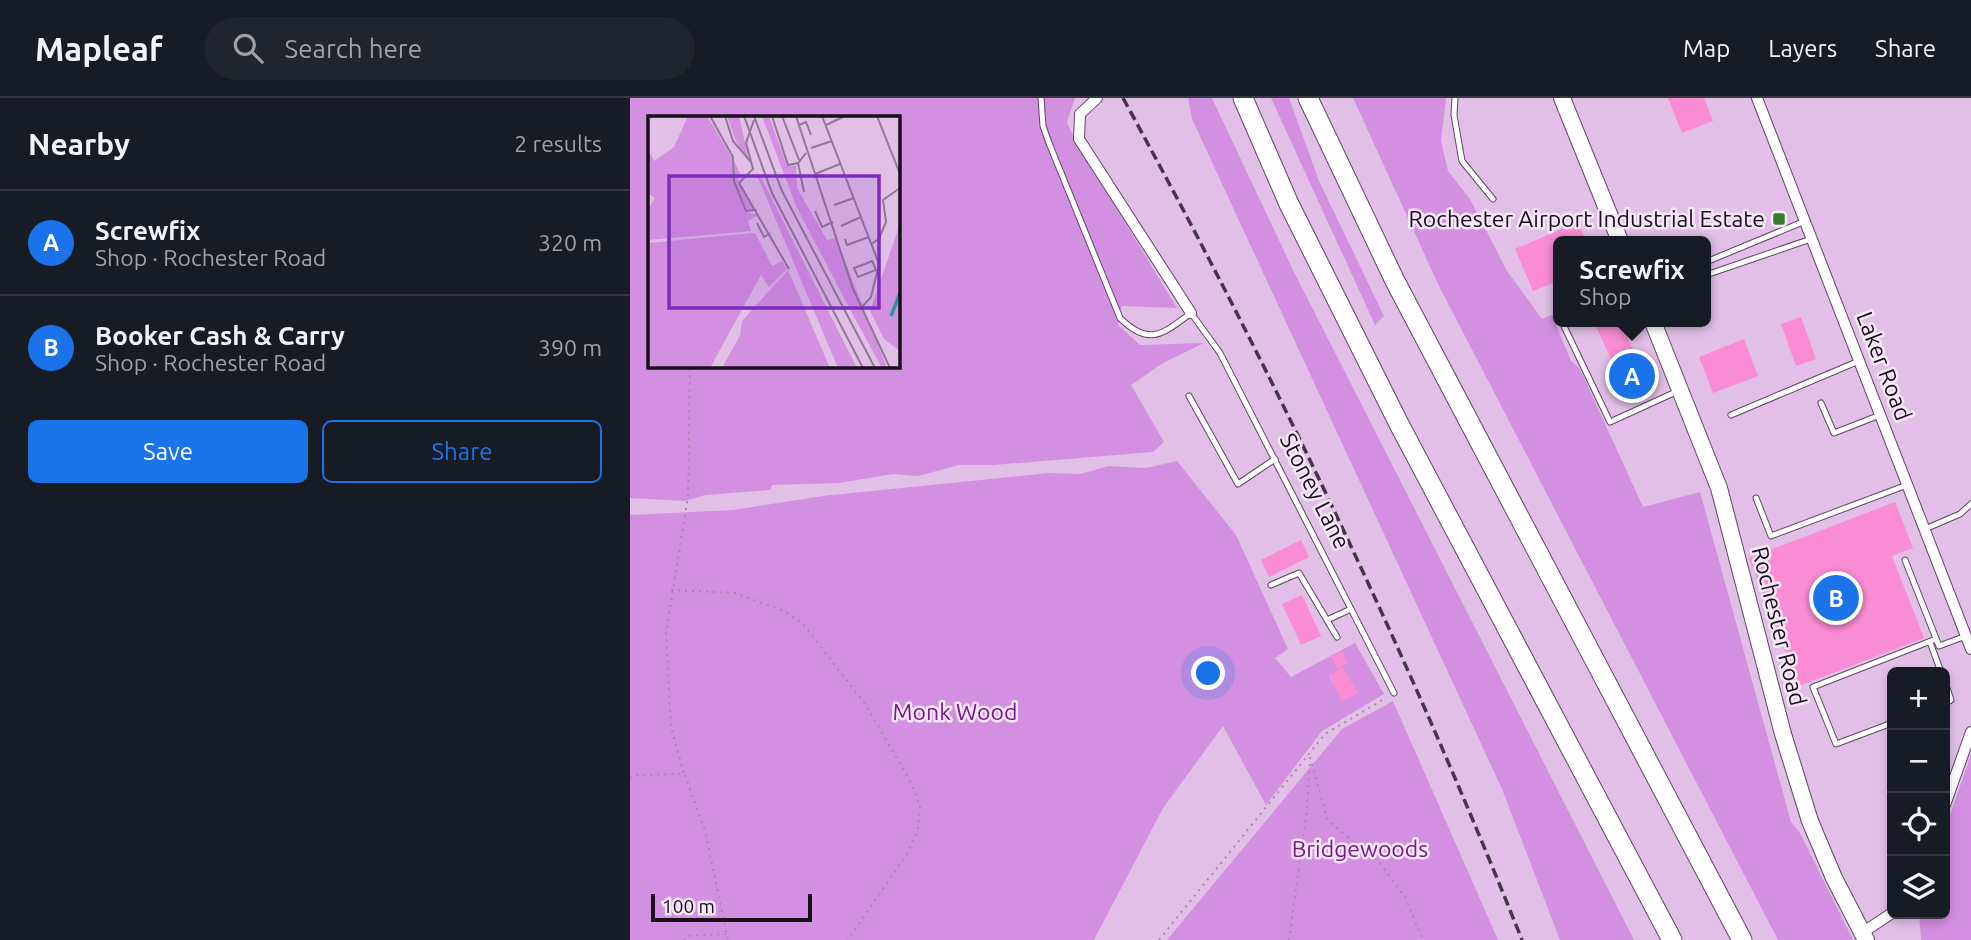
<!DOCTYPE html>
<html lang="en">
<head>
<meta charset="utf-8">
<style>
	body { margin:0; font-family:Ubuntu,sans-serif; background:#20242c; color:#f1f3f6 }
	.controls { position:absolute; right:21px; bottom:21px; display:grid; overflow:hidden; border-radius:10px; box-shadow:0 4px 10px #0003 }
	.controls button { width:63px; height:63px; display:grid; place-items:center; padding:0; border:0; border-bottom:2px solid #363941; background:#171b24; color:#f1f3f6; font:35px sans-serif }
	.scale { position:absolute; left:21px; bottom:18px; width:161px; box-sizing:border-box; padding-left:7px; border:4px solid #1a0e1c; border-top:0; font-size:19px; line-height:24px; white-space:nowrap; color:#1a0e1c; -webkit-text-stroke:5px #f8e6fb; paint-order:stroke }
	.you { position:absolute; left:579px; top:576px; width:24px; height:24px; margin:-18px; border:5px solid #fff; border-radius:50%; background:#1a73e8; box-shadow:0 0 0 10px #1a73e833 }
	.badge { display:grid; place-items:center; width:46px; height:46px; border-radius:50%; background:#1a73e8; color:#fff; font-size:23px; font-weight:700 }
	.pin { position:absolute; translate:-50% -50%; border:4px solid #fff; box-shadow:0 2px 7px #0006 }
	.popup { position:absolute; left:923px; top:138px; width:158px; height:91px; box-sizing:border-box; display:grid; place-content:center; border-radius:10px; background:#171b24; filter:drop-shadow(0 2px 5px #0005); font-size:23px; white-space:nowrap; color:#9ea1a6 }
	.popup b { font-size:26px; color:#f1f3f6 }
	.popup::after { content:''; position:absolute; left:50%; top:100%; margin-left:-14px; border:14px solid transparent; border-top-color:#171b24 }
	.list { margin:0; padding:0; list-style:none }
	h2 { display:flex; justify-content:space-between; align-items:center; height:91px; margin:0; padding:0 28px; font-size:30px }
	h2 small { font-size:23px; font-weight:400; color:#9ea1a6 }
	.list li { display:grid; grid-template-columns:46px 1fr auto; gap:21px; align-items:center; box-sizing:border-box; height:105px; padding:0 28px; border-top:2px solid #363941 }
	.list b { display:block; font-size:26px; white-space:nowrap }
	.list p { margin:0; font-size:23px; white-space:nowrap; color:#9ea1a6 }
	.list em { font-size:23px; font-style:normal; color:#9ea1a6 }
	.actions { display:flex; gap:14px; padding:21px 28px }
	.actions a { flex:1; padding:16px 0; border:2px solid #1a73e8; border-radius:10px; text-align:center; font-size:24px; color:#1a73e8 }
	.actions .main { background:#1a73e8; color:#fff }
	.icon { flex:none; width:38px; height:38px; fill:none; stroke:currentColor; stroke-width:2; stroke-linecap:round; stroke-linejoin:round }
	.map { position:relative; flex:none; width:1341px; height:842px; overflow:hidden }
	header { display:flex; align-items:center; gap:42px; box-sizing:border-box; height:98px; padding:0 35px; background:#171b24; border-bottom:2px solid #363941 }
	header strong { font-size:33px }
	nav { display:flex; gap:38px; margin-inline-start:auto; font-size:24px }
	.search { width:490px; height:63px; background:#20242c; display:flex; align-items:center; gap:18px; box-sizing:border-box; padding:0 24px; border-radius:38px; color:#9ea1a6; font-size:26px }
	main { display:flex }
	aside { flex:1; background:#171b24 }
	.map>svg:first-child { display:block }
</style>
</head>
<body>
<header>
<strong>Mapleaf</strong>
<div class="search"><svg class="icon" aria-label="search" viewBox="0 0 24 24"><circle cx="10" cy="10" r="6"/><path d="M15 15l6 6"/></svg>Search here</div>
<nav><a>Map</a><a>Layers</a><a>Share</a></nav>
</header>
<main>
<aside>
<h2>Nearby<small>2 results</small></h2>
<ul class="list">
<li><span class="badge">A</span><div><b>Screwfix</b><p>Shop · Rochester Road</p></div><em>320 m</em></li>
<li><span class="badge">B</span><div><b>Booker Cash &amp; Carry</b><p>Shop · Rochester Road</p></div><em>390 m</em></li>
</ul>
<div class="actions"><a class="main">Save</a><a>Share</a></div>
</aside>
<div class="map">
<svg width="1341" height="842" viewBox="0 0 1341 842">
	<rect width="100%" height="100%" fill="#e1bfe7"/>
	<g fill="#d490e0" fill-rule="evenodd">
		<path d="M0,0H445L437,24L445,42L547,210L492,208L488,227L510,247L574,245L533,265L501,287L534,344L523,354L363,367H329L288,378L263,376L209,385L142,387L140,392L75,397L55,403L0,400ZM19,19H268V268H19Z"/>
		<path d="M558,0H582L663,172L1004,842H930L872,691L562,21Z"/>
		<path d="M641,0H659L689,83L754,218L745,227Z"/>
		<path d="M723,0H816L811,43L818,73L840,101L877,173L912,221L922,217L941,263L950,271L1013,409L1070,394L1161,724L1170,735L1223,842H1148L809,188Z"/>
		<path d="M547,363L606,437L658,551L645,560L661,579L725,545L754,596L692,633L636,707L593,628L533,710L464,842H0V417L103,412L193,398L419,375L450,376L479,368L516,370ZM699,578L722,585L727,595L712,603L709,585L704,587Z"/>
		<path d="M763,603L868,842H537L712,631Z"/>
		<path d="M1341,657V842H1291L1289,816H1315V731Z"/>
	</g>
	<g fill="#f98cd3">
		<path d="M1038,0H1074L1083,23L1052,35Z"/>
		<path d="M948,124L956,143H928V183L903,193L885,151Z"/>
		<path d="M1171,219L1186,261L1166,268L1151,226Z"/>
		<path d="M964,224H990L1020,288L998,298Z"/>
		<path d="M1114,241L1128,278L1083,295L1069,259Z"/>
		<path d="M1265,404L1283,450L1262,458L1294,540L1169,588L1119,460Z"/>
		<path d="M671,442L679,459L639,479L631,462Z"/>
		<path d="M672,497L691,538L671,547L652,506Z"/>
		<path d="M712,553L718,565L707,571L701,558Z"/>
		<path d="M712,570L728,595L712,603L699,577Z"/>
	</g>
	<g fill="none" stroke-linecap="round" stroke-linejoin="round">
		<g stroke="#614467" stroke-width="7">
			<g id="service">
				<path d="M411,0L413,28L419,45L490,220C519,249 533,236 561,215L590,255L764,595"/>
				<path d="M825,0L824,17L832,63L863,101"/>
				<path d="M1076,164L1175,123"/>
				<path d="M1076,177L1181,141"/>
				<path d="M932,224L980,324L1048,293"/>
				<path d="M559,298L608,386L645,361"/>
				<path d="M1191,305L1204,335L1250,317"/>
				<path d="M1101,317L1229,263"/>
				<path d="M1126,400L1141,438L1277,387"/>
				<path d="M1295,431L1330,416L1341,406"/>
				<path d="M1275,462L1309,548L1336,538"/>
				<path d="M641,487L669,475L707,539"/>
				<path d="M697,522L721,511"/>
				<path d="M1300,544L1311,574"/>
				<path d="M1315,584L1321,602L1315,605"/>
				<path d="M1262,625L1206,646L1183,589L1306,541"/>
			</g>
		</g>
		<g stroke="#614467" stroke-width="12">
			<g id="minor">
				<path d="M467,0L450,16L449,41L561,215"/>
				<path d="M1127,0L1341,551"/>
				<path d="M1315,707L1341,634"/>
				<path d="M1232,835L1262,815"/>
			</g>
		</g>
		<g stroke="#614467" stroke-width="18">
			<g id="secondary">
				<path d="M932,0L990,143"/>
				<path d="M1023,224L1089,390L1153,636L1180,723L1204,780L1236,842"/>
			</g>
		</g>
		<g stroke="#614467" stroke-width="21">
			<g id="motorway">
				<path d="M613,0L659,106L769,326L1042,842"/>
				<path d="M678,0L765,183L1112,842"/>
			</g>
		</g>
		<g stroke="#a489a9" stroke-width="2" stroke-dasharray="2 5" stroke-linecap="butt">
			<path d="M41,492L105,495L154,513L173,526L236,607L281,685L290,708L288,731L278,754L218,842"/>
			<path d="M680,659L698,723L749,764L775,799L793,842"/>
			<path d="M55,677L75,733L98,842"/>
			<path d="M0,680L6,677L54,676L41,629L36,535L58,398L60,268"/>
			<path d="M54,842L58,838L96,836"/>
			<path d="M529,842L695,636L756,600"/>
			<path d="M659,842L677,712L680,662"/>
		</g>
		<use href="#service" stroke="#fff" stroke-width="5"/>
		<use href="#minor" stroke="#fff" stroke-width="10"/>
		<use href="#secondary" stroke="#fff" stroke-width="16"/>
		<use href="#motorway" stroke="#fff" stroke-width="19"/>
		<path stroke="#463549" stroke-width="3.5" stroke-dasharray="10 5" stroke-linecap="butt" d="M493,0C642,272 777,554 892,842"/>
	</g>
	<rect fill="#327f28" stroke="#f8e6fb" stroke-width="2.5" x="1142" y="114" width="14" height="14" rx="3.5"/>
	<g text-anchor="middle" stroke-width="5" stroke-linejoin="round" paint-order="stroke">
		<g font-size="23" fill="#1a0e1c" stroke="#f8e6fb" text-anchor="end">
			<text x="1135" y="129">Rochester Airport Industrial Estate</text>
		</g>
		<g font-size="23" fill="#1a0e1c" stroke="#f8e6fb">
			<text transform="translate(1254 268) rotate(69)" y="8">Laker Road</text>
			<text transform="translate(685 393) rotate(63)" y="8">Stoney Lane</text>
			<text transform="translate(1149 528) rotate(76)" y="8">Rochester Road</text>
		</g>
		<g font-size="23" fill="#7a168a" stroke="#f8e6fb">
			<text x="325" y="622">Monk Wood</text>
			<text x="730" y="759">Bridgewoods</text>
		</g>
	</g>
	<g transform="translate(18 18)">
		<rect width="252" height="252" fill="#e1bfe7"/>
		<path d="M40,0H59L86,45L92,57L90,64L107,93L98,96L111,99L100,105L103,115L0,124V93L7,82L0,78V34L6,45L26,31ZM79,0H91L101,44L88,25ZM114,0H121L139,50H148L149,72L179,124L188,122L239,252H234L206,201L148,90ZM108,57L112,59L209,252H190ZM252,108V235L236,223L222,195ZM107,117L124,150L134,145L139,153L121,171L113,159L62,252H0V127ZM140,154L182,252H74L92,219L94,205Z" fill="#d490e0"/>
		<path fill="none" stroke="#2d979e" stroke-width="3.5" d="M243,200L252,177"/>
		<path fill="none" stroke="#917896" stroke-width="2" d="M62,0L85,41L86,65L98,95L109,94M77,0L85,25L103,46M96,0L124,77L215,252M106,0L134,75L227,252M124,0L140,49L150,47L158,37M134,0L151,44M148,0L205,173L242,252M174,0L231,148L223,181L214,191M229,0L252,58M106,4L98,27L105,53L91,67L141,153M151,9L158,6L163,19M178,9L197,0M163,32L184,25M150,47L156,76M167,58L192,48M186,89L206,82M167,95L174,111L185,106M109,107L116,121L122,117M193,110L213,101M197,123L199,129L221,121M223,128L231,123L238,106L235,84L252,72M224,145L228,154L210,161L206,152L217,148L224,145H225"/>
		<path fill="#7b2cbf" fill-opacity="0.15" stroke="#7b2cbf" stroke-width="3.5" d="M21,60H231V192H21Z"/>
		<rect width="252" height="252" fill="none" stroke="#1a0e1c" stroke-width="3.5"/>
	</g>
</svg>
<div class="controls">
<button>+</button>
<button>−</button>
<button><svg class="icon" aria-label="locate" viewBox="0 0 24 24"><circle cx="12" cy="12" r="6"/><path d="M12 2v4M12 18v4M2 12h4M18 12h4"/></svg></button>
<button><svg class="icon" aria-label="layers" viewBox="0 0 24 24"><path d="M12 4l9 5-9 5-9-5zM3 14l9 5 9-5"/></svg></button>
</div>
<div class="scale">100 m</div>
<div class="you"></div>
<div class="pin badge" style="left:1002px;top:278px">A</div>
<div class="popup"><b>Screwfix</b>Shop</div>
<div class="pin badge" style="left:1206px;top:500px">B</div>
</div>
</main>
</body>
</html>
